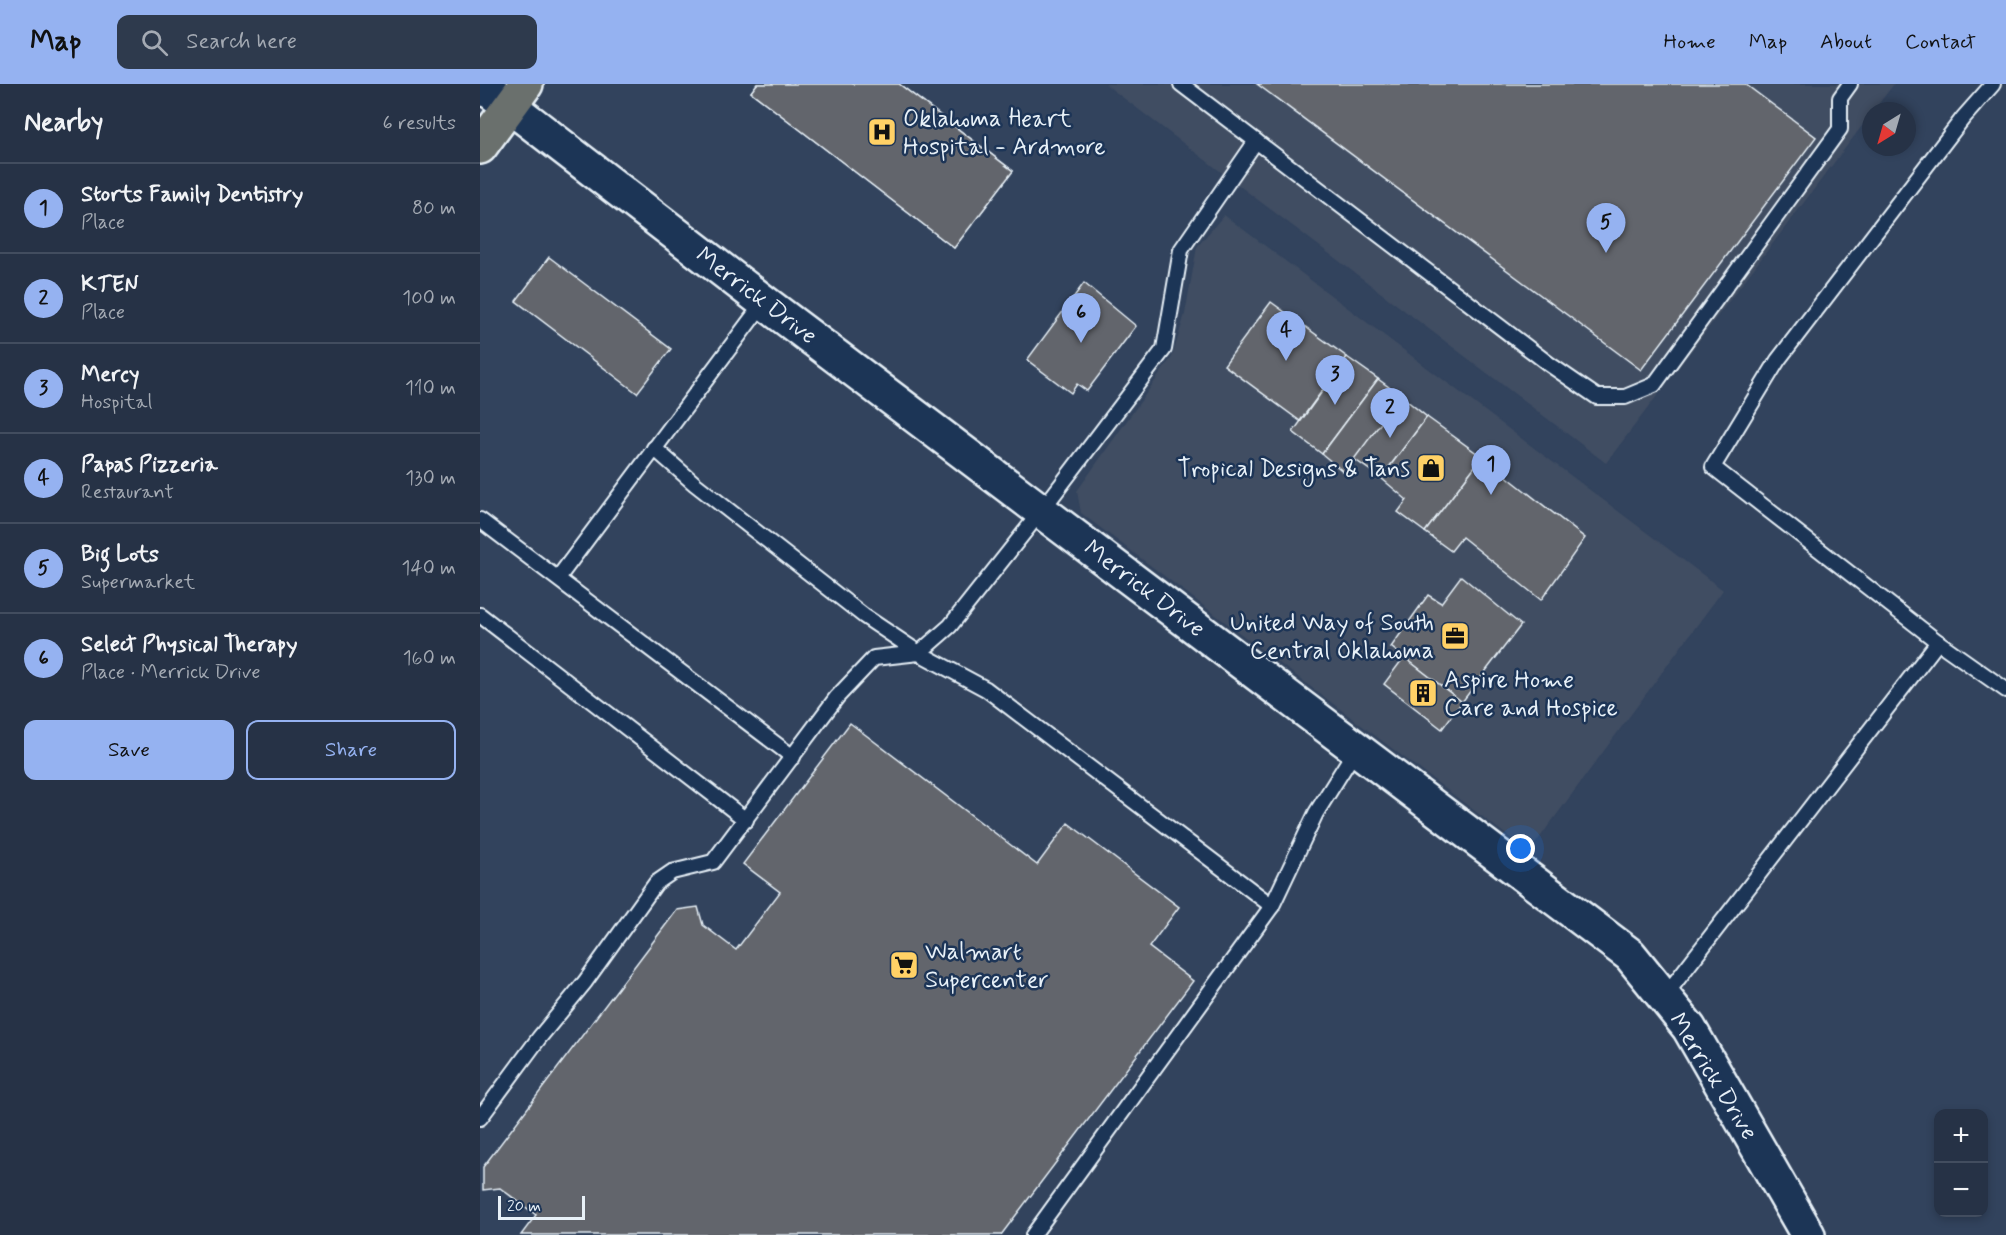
<!DOCTYPE html>
<html lang="en">
<head>
<meta charset="utf-8">
<style>
	body { margin:0; font-family:Mynerve,sans-serif; background:#2e3a4d; color:#f1f3f6 }
	.controls { position:absolute; right:18px; bottom:18px; display:grid; overflow:hidden; border-radius:12px; box-shadow:0 3px 9px #0003 }
	.controls button { width:54px; height:54px; display:grid; place-items:center; padding:0; border:0; border-bottom:2px solid #424d5f; background:#263246; color:#f1f3f6; font:30px sans-serif }
	.compass { position:absolute; left:1382px; top:18px; width:54px; height:54px; border-radius:50%; background:#263246; box-shadow:0 3px 9px #0003; rotate:217deg }
	.scale { position:absolute; left:18px; bottom:15px; width:87px; box-sizing:border-box; padding-left:6px; border:3px solid #e8f1f8; border-top:0; font-size:16px; line-height:21px; white-space:nowrap; color:#e8f1f8; -webkit-text-stroke:4px #1d3557; paint-order:stroke }
	.you { position:absolute; left:1041px; top:765px; width:21px; height:21px; margin:-15px; border:4px solid #fff; border-radius:50%; background:#1a73e8; box-shadow:0 0 0 9px #1a73e833 }
	.badge { display:grid; place-items:center; width:39px; height:39px; border-radius:50%; background:#95b2f1; color:#111; font-size:20px; font-weight:700 }
	.pin { position:absolute; translate:-50% -50px; filter:drop-shadow(0 2px 3px #0008) }
	.pin::after { content:''; position:absolute; top:32px; width:21px; height:18px; background:inherit; clip-path:polygon(0 0,100% 0,50% 100%) }
	.list { margin:0; padding:0; list-style:none }
	h2 { display:flex; justify-content:space-between; align-items:center; height:78px; margin:0; padding:0 24px; font-size:26px }
	h2 small { font-size:20px; font-weight:400; color:#a4aab3 }
	.list li { display:grid; grid-template-columns:39px 1fr auto; gap:18px; align-items:center; box-sizing:border-box; height:90px; padding:0 24px; border-top:2px solid #424d5f }
	.list b { display:block; font-size:22px; white-space:nowrap }
	.list p { margin:0; font-size:20px; white-space:nowrap; color:#a4aab3 }
	.list em { font-size:20px; font-style:normal; color:#a4aab3 }
	.actions { display:flex; gap:12px; padding:18px 24px }
	.actions a { flex:1; padding:14px 0; border:2px solid #95b2f1; border-radius:12px; text-align:center; font-size:21px; color:#95b2f1 }
	.actions .main { background:#95b2f1; color:#111 }
	.icon { flex:none; width:33px; height:33px; fill:none; stroke:currentColor; stroke-width:2; stroke-linecap:round; stroke-linejoin:round }
	.map { position:relative; flex:none; width:1526px; height:1151px; overflow:hidden }
	header { display:flex; align-items:center; gap:36px; box-sizing:border-box; height:84px; padding:0 30px; background:#95b2f1; color:#111 }
	header strong { font-size:28px }
	nav { display:flex; gap:33px; margin-inline-start:auto; font-size:21px }
	.search { width:420px; height:54px; background:#2e3a4d; display:flex; align-items:center; gap:15px; box-sizing:border-box; padding:0 21px; border-radius:12px; color:#a4aab3; font-size:22px }
	main { display:flex }
	aside { flex:1; background:#263246 }
	.map>svg:first-child { display:block }
</style>
</head>
<body>
<header>
<strong>Map</strong>
<div class="search"><svg class="icon" aria-label="search" viewBox="0 0 24 24"><circle cx="10" cy="10" r="6"/><path d="M15 15l6 6"/></svg>Search here</div>
<nav><a>Home</a><a>Map</a><a>About</a><a>Contact</a></nav>
</header>
<main>
<aside>
<h2>Nearby<small>6 results</small></h2>
<ul class="list">
<li><span class="badge">1</span><div><b>Storts Family Dentistry</b><p>Place</p></div><em>80 m</em></li>
<li><span class="badge">2</span><div><b>KTEN</b><p>Place</p></div><em>100 m</em></li>
<li><span class="badge">3</span><div><b>Mercy</b><p>Hospital</p></div><em>110 m</em></li>
<li><span class="badge">4</span><div><b>Papas Pizzeria</b><p>Restaurant</p></div><em>130 m</em></li>
<li><span class="badge">5</span><div><b>Big Lots</b><p>Supermarket</p></div><em>140 m</em></li>
<li><span class="badge">6</span><div><b>Select Physical Therapy</b><p>Place · Merrick Drive</p></div><em>160 m</em></li>
</ul>
<div class="actions"><a class="main">Save</a><a>Share</a></div>
</aside>
<div class="map">
<svg width="1526" height="1151" viewBox="0 0 1526 1151">
	<rect width="100%" height="100%" fill="#32435d"/>
	<filter id="ink" filterUnits="userSpaceOnUse"><feTurbulence type="fractalNoise" baseFrequency=".0167" numOctaves="2"/><feDisplacementMap in="SourceGraphic" scale="12" xChannelSelector="R" yChannelSelector="G"/><feConvolveMatrix kernelMatrix="1 2 1 2 8 2 1 2 1" color-interpolation-filters="sRGB"/></filter>
	<g filter="url(#ink)">
		<g fill="#404d62">
			<path d="M625,0H1414L1393,27H1391V30L1126,379Z"/>
			<path d="M744,131L1243,506L1049,768L601,429L597,407L692,273L705,230L717,163Z"/>
		</g>
		<g fill="#62656c" stroke="#e8f1f8" stroke-width="1.5">
			<path d="M277,0H419L533,87L474,164L271,8Z"/>
			<path d="M277,0H419L533,87L474,164L271,8Z"/>
			<path d="M777,0H1265L1336,53L1161,286Z"/>
			<path d="M69,173L191,265L157,309L36,217Z"/>
			<path d="M604,199L656,242L607,307L597,300L591,309L547,276Z"/>
			<path d="M791,218L867,273L820,337L744,281Z"/>
			<path d="M867,273L898,295L842,370L813,348Z"/>
			<path d="M898,295L921,312L865,389L842,370Z"/>
			<path d="M921,312L947,333L901,394L874,375Z"/>
			<path d="M947,333L1002,373L945,448L918,428L927,416L901,394Z"/>
			<path d="M1002,373L1105,454L1061,516L982,453L971,467L945,448Z"/>
			<path d="M981,492L1041,541L982,618L911,563L948,511L961,519Z"/>
			<path d="M924,573L982,618L962,645L904,600Z"/>
			<path d="M370,639L557,781L588,739L699,823L669,863L713,897L521,1151H41L56,1131L20,1104L3,1106V1083L197,826L218,823L223,841L256,866L300,808L263,780Z"/>
		</g>
		<g fill="none" stroke-linecap="round" stroke-linejoin="round">
			<g stroke="#e8f1f8" stroke-width="18">
				<g id="service">
					<path d="M701,0L1069,280L1117,313H1145L1174,301L1360,45V14L1370,0"/>
					<path d="M1513,0L1483,34L1298,276L1233,383L1458,558L1526,606"/>
					<path d="M174,364L215,400L384,532L439,569L506,605L792,822"/>
					<path d="M0,436L313,673"/>
					<path d="M78,494L284,218"/>
					<path d="M0,531L266,736"/>
					<path d="M1184,913L1458,558"/>
					<path d="M0,1034L59,954L105,898L176,799L192,788L233,778L357,613L394,574L439,569L470,542L562,426L684,265L701,166L776,57"/>
					<path d="M553,1151L792,822L836,729L876,665"/>
				</g>
			</g>
			<g stroke="#e8f1f8" stroke-width="38">
				<path id="tertiary" d="M1,0L284,218L1150,871L1209,944L1328,1151"/>
			</g>
			<g stroke="#e8f1f8" stroke-width="38">
				<path id="primary" d="M0,63L46,0"/>
			</g>
			<use href="#service" stroke="#1d3557" stroke-width="14"/>
			<use href="#tertiary" stroke="#1d3557" stroke-width="33"/>
			<use href="#primary" stroke="#6b706d" stroke-width="33"/>
		</g>
	</g>
	<defs>
		<g id="hospital-square" transform="scale(1.5)"><rect x="-9" y="-9" width="18" height="18" rx="4" fill="#ffd166" stroke="#1d3557"/><path d="M-5-5h3v3.5h4V-5h3V5h-3V1.5h-4V5h-3Z" fill="#111"/></g>
		<g id="shop-square" transform="scale(1.5)"><rect x="-9" y="-9" width="18" height="18" rx="4" fill="#ffd166" stroke="#1d3557"/><path d="M-5-2.5h2.3a2.7 3.5 0 0 1 5.4 0H5L5.5 6h-11ZM-1.5-2.5h3a1.5 2.3 0 0 0-3 0Z" fill="#111"/></g>
		<g id="office-square" transform="scale(1.5)"><rect x="-9" y="-9" width="18" height="18" rx="4" fill="#ffd166" stroke="#1d3557"/><path d="M-6-3h4V-5.5h4V-3h4V5H-6ZM-1-4.5V-3h2v-1.5ZM-6 0V1H6V0Z" fill="#111"/></g>
		<g id="building-square" transform="scale(1.5)"><rect x="-9" y="-9" width="18" height="18" rx="4" fill="#ffd166" stroke="#1d3557"/><path d="M-4-6H4V6H1V3H-1V6H-4ZM-2.5-4.3h1.7v1.8h-1.7ZM.8-4.3h1.7v1.8H.8ZM-2.5-1h1.7V.8h-1.7ZM.8-1h1.7V.8H.8Z" fill="#111"/></g>
		<g id="supermarket-square" transform="scale(1.5)"><rect x="-9" y="-9" width="18" height="18" rx="4" fill="#ffd166" stroke="#1d3557"/><path d="M-6-5.5h2.5l.6 2H6L4.5 2H-2.5L-4.4-4H-6ZM-1.5 3.2a1.3 1.3 0 1 0 .1 0ZM3 3.2a1.3 1.3 0 1 0 .1 0Z" fill="#111"/></g>
	</defs>
	<g fill-rule="evenodd">
		<use href="#hospital-square" x="402" y="48"/>
		<use href="#shop-square" x="951" y="384"/>
		<use href="#office-square" x="975" y="552"/>
		<use href="#building-square" x="943" y="609"/>
		<use href="#supermarket-square" x="424" y="881"/>
	</g>
	<g text-anchor="middle" stroke-width="5" stroke-linejoin="round" paint-order="stroke">
		<g font-size="24" fill="#e8f1f8" stroke="#1d3557" text-anchor="start">
			<text x="423" y="42">Oklahoma Heart<tspan x="423" dy="28">Hospital - Ardmore</tspan></text>
			<text x="930" y="392" text-anchor="end">Tropical Designs &amp; Tans</text>
			<text x="954" y="546" text-anchor="end">United Way of South<tspan x="954" dy="28">Central Oklahoma</tspan></text>
			<text x="964" y="603">Aspire Home<tspan x="964" dy="28">Care and Hospice</tspan></text>
			<text x="445" y="875">Walmart<tspan x="445" dy="28">Supercenter</tspan></text>
		</g>
		<g font-size="24" fill="#e8f1f8" stroke="#1d3557">
			<text transform="translate(277 211) rotate(37)" y="8">Merrick Drive</text>
			<text transform="translate(665 504) rotate(37)" y="8">Merrick Drive</text>
			<text transform="translate(1234 992) rotate(58)" y="8">Merrick Drive</text>
		</g>
	</g>
</svg>
<div class="controls">
<button>+</button>
<button>−</button>
</div>
<svg class="compass" viewBox="-18 -18 36 36"><path d="M0-13l5 13h-10z" fill="#e53935"/><path d="M0 13l5-13h-10z" fill="#a4aab3"/></svg>
<div class="scale">20 m</div>
<div class="you"></div>
<div class="pin badge" style="left:1011px;top:411px">1</div>
<div class="pin badge" style="left:910px;top:354px">2</div>
<div class="pin badge" style="left:855px;top:321px">3</div>
<div class="pin badge" style="left:806px;top:277px">4</div>
<div class="pin badge" style="left:1126px;top:169px">5</div>
<div class="pin badge" style="left:601px;top:259px">6</div>
</div>
</main>
</body>
</html>
